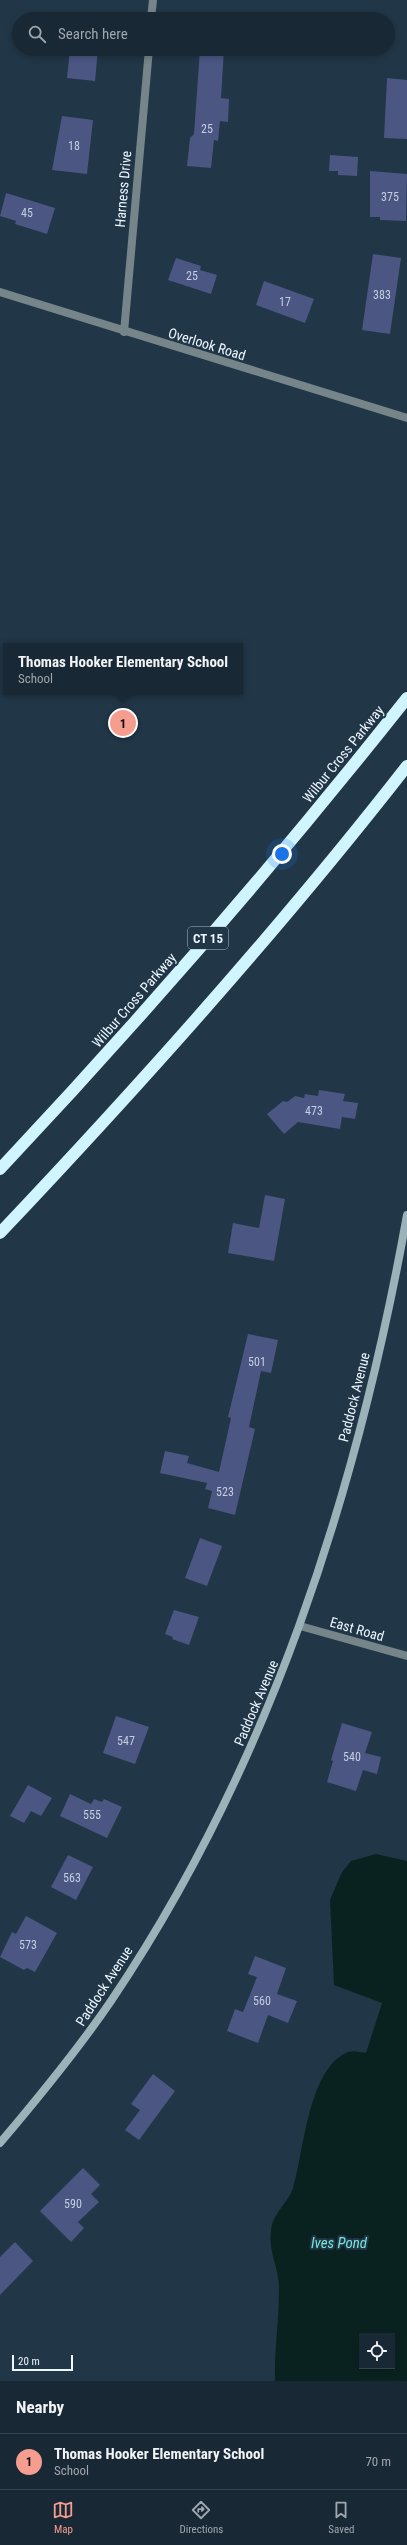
<!DOCTYPE html>
<html lang="en">
<head>
<meta charset="utf-8">
<style>
	body { margin:0; font-family:"Roboto Condensed",sans-serif; background:#22303d; color:#f1f3f6 }
	.controls { position:absolute; right:12px; bottom:12px; display:grid; overflow:hidden; border-radius:0px; box-shadow:0 2px 6px #0003 }
	.controls button { width:36px; height:36px; display:grid; place-items:center; padding:0; border:0; border-bottom:1px solid #374450; background:#192835; color:#f1f3f6; font:20px sans-serif }
	.scale { position:absolute; left:12px; bottom:10px; width:61px; box-sizing:border-box; padding-left:4px; border:2px solid #ecf6ff; border-top:0; font-size:11px; line-height:14px; white-space:nowrap; color:#ecf6ff; -webkit-text-stroke:3px #213647; paint-order:stroke }
	.you { position:absolute; left:282px; top:854px; width:14px; height:14px; margin:-10px; border:3px solid #fff; border-radius:50%; background:#1a73e8; box-shadow:0 0 0 6px #1a73e833 }
	.badge { display:grid; place-items:center; width:26px; height:26px; border-radius:50%; background:#f59d8e; color:#111; font-size:13px; font-weight:700 }
	.pin { position:absolute; translate:-50% -50%; border:2px solid #fff; box-shadow:0 1px 4px #0006 }
	.popup { position:absolute; left:3px; top:643px; width:240px; height:52px; box-sizing:border-box; display:grid; place-content:center; border-radius:0px; background:#192835; filter:drop-shadow(0 1px 3px #0005); font-size:13px; white-space:nowrap; color:#9fa6ad }
	.popup b { font-size:15px; color:#f1f3f6 }
	.popup::after { content:''; position:absolute; left:50%; top:100%; margin-left:-8px; border:8px solid transparent; border-top-color:#192835 }
	.list { margin:0; padding:0; list-style:none }
	h2 { display:flex; justify-content:space-between; align-items:center; height:52px; margin:0; padding:0 16px; font-size:17px }
	h2 small { font-size:13px; font-weight:400; color:#9fa6ad }
	.list li { display:grid; grid-template-columns:26px 1fr auto; gap:12px; align-items:center; box-sizing:border-box; height:56px; padding:0 16px; border-top:1px solid #374450 }
	.list b { display:block; font-size:15px; white-space:nowrap }
	.list p { margin:0; font-size:13px; white-space:nowrap; color:#9fa6ad }
	.list em { font-size:13px; font-style:normal; color:#9fa6ad }
	.icon { flex:none; width:22px; height:22px; fill:none; stroke:currentColor; stroke-width:2; stroke-linecap:round; stroke-linejoin:round }
	.map { position:relative; flex:none; width:407px; height:2381px; overflow:hidden }
	.search { position:absolute; background:#192835; box-shadow:0 2px 6px #0003; left:12px; right:12px; top:12px; height:44px; display:flex; align-items:center; gap:10px; box-sizing:border-box; padding:0 14px; border-radius:22px; color:#9fa6ad; font-size:15px }
	.sheet { height:108px; background:#192835 }
	nav { display:flex; justify-content:space-around; align-items:center; box-sizing:border-box; height:56px; border-top:1px solid #374450; background:#192835; font-size:11px; color:#9fa6ad }
	nav a { display:grid; justify-items:center; gap:2px }
	nav .on { color:#f59d8e }
	.map>svg:first-child { display:block }
</style>
</head>
<body>
<div class="map">
<svg width="407" height="2381" viewBox="0 0 407 2381">
	<rect width="100%" height="100%" fill="#213647"/>
	<path fill="#0a221f" fill-rule="evenodd" d="M376,1854L407,1861V2381H275C274,2351 279,2321 279,2290C280,2270 268,2252 271,2231C272,2214 288,2203 293,2188C304,2152 308,2068 348,2052C353,2050 360,2052 366,2053L382,2003L334,1985L330,1900L342,1872L351,1861ZM362,2336H392V2366H362Z"/>
	<g fill="#4b5683">
		<path d="M70,49H98L95,81L67,78Z"/>
		<path d="M200,49H224L221,98L229,99L228,122L220,121L218,141L214,140L211,168L187,166L190,138L194,134Z"/>
		<path d="M387,78L407,80V139L384,138Z"/>
		<path d="M62,116L93,120L87,174L52,170Z"/>
		<path d="M330,155L358,157L357,176L338,175V171H329Z"/>
		<path d="M370,171L407,174L406,221L380,220V217H370Z"/>
		<path d="M6,193L55,208L47,234L15,224L16,221L0,216Z"/>
		<path d="M373,254L401,258L390,334L362,330Z"/>
		<path d="M176,258L201,266L200,270L217,275L211,294L168,280Z"/>
		<path d="M264,281L314,299L305,323L256,305Z"/>
		<path d="M319,1090L345,1094L343,1101L358,1103L355,1119L342,1117L340,1129L298,1122L284,1134L267,1114L283,1101L287,1102L295,1096L304,1098L305,1094L318,1096Z"/>
		<path d="M265,1195L285,1199L274,1261L228,1253L233,1223L259,1228Z"/>
		<path d="M248,1334L278,1340L271,1373L261,1371L249,1427L255,1429L235,1515L208,1508L212,1491L205,1489L207,1483L160,1473L165,1451L189,1456L187,1463L219,1472L231,1418L228,1417Z"/>
		<path d="M200,1538L222,1546L207,1586L185,1578Z"/>
		<path d="M174,1610L199,1617L189,1645L172,1639L173,1637L165,1634Z"/>
		<path d="M116,1716L149,1727L135,1764L103,1753Z"/>
		<path d="M342,1723L372,1732L365,1753L381,1757L377,1774L363,1770L356,1791L327,1782L333,1761L331,1760Z"/>
		<path d="M28,1785L52,1798L41,1816L31,1811L24,1823L10,1816Z"/>
		<path d="M70,1794L91,1804L94,1799L102,1802L104,1799L122,1807L107,1838L60,1816Z"/>
		<path d="M68,1855L93,1867L76,1900L51,1887Z"/>
		<path d="M26,1916L57,1933L35,1972L27,1968L24,1970L0,1957L12,1932L16,1934Z"/>
		<path d="M255,1956L286,1968L277,1994L297,2001L288,2023L268,2015L258,2043L227,2031L235,2009L243,2012L257,1977L248,1974Z"/>
		<path d="M153,2074L175,2091L139,2140L125,2130L140,2110L131,2104Z"/>
		<path d="M83,2168L100,2185L91,2194L99,2202L78,2222L84,2228L71,2242L40,2211Z"/>
		<path d="M15,2242L33,2261L0,2295V2257Z"/>
	</g>
	<g fill="none" stroke-linecap="round" stroke-linejoin="round">
		<g stroke="#768589" stroke-width="8">
			<path d="M151,19L153,0"/>
			<path d="M0,292L407,418"/>
			<path d="M124,332L149,49"/>
			<path d="M300,1626L407,1656"/>
		</g>
		<path stroke="#9bb2b8" stroke-width="8" d="M0,2143C39,2097 77,2051 111,2001C270,1765 357,1493 407,1215"/>
		<g stroke="#d0f5ff" stroke-width="12">
			<path d="M0,1169C142,1018 278,861 407,698"/>
			<path d="M0,1233C142,1083 280,929 407,766"/>
		</g>
	</g>
	<g text-anchor="middle" stroke-width="4" stroke-linejoin="round" paint-order="stroke">
		<g font-size="12" fill="#c4cee0">
			<text x="207" y="133">25</text>
			<text x="74" y="150">18</text>
			<text x="390" y="201">375</text>
			<text x="27" y="217">45</text>
			<text x="192" y="280">25</text>
			<text x="382" y="299">383</text>
			<text x="285" y="306">17</text>
			<text x="314" y="1115">473</text>
			<text x="257" y="1366">501</text>
			<text x="225" y="1496">523</text>
			<text x="126" y="1745">547</text>
			<text x="352" y="1761">540</text>
			<text x="92" y="1819">555</text>
			<text x="72" y="1882">563</text>
			<text x="28" y="1949">573</text>
			<text x="262" y="2005">560</text>
			<text x="73" y="2208">590</text>
		</g>
		<rect fill="#213647" stroke="#afbcc8" stroke-width="1" x="188" y="927" width="40" height="22" rx="3"/>
		<g font-size="13" font-weight="bold" fill="#ecf6ff">
			<text x="208" y="943">CT 15</text>
		</g>
		<g font-size="14" fill="#ecf6ff" stroke="#213647">
			<text transform="translate(123 189) rotate(-85)" y="5">Harness Drive</text>
			<text transform="translate(207 344) rotate(17)" y="5">Overlook Road</text>
			<text transform="translate(343 754) rotate(-51)" y="5">Wilbur Cross Parkway</text>
			<text transform="translate(134 1000) rotate(-49)" y="5">Wilbur Cross Parkway</text>
			<text transform="translate(354 1397) rotate(-76)" y="5">Paddock Avenue</text>
			<text transform="translate(357 1629) rotate(16)" y="5">East Road</text>
			<text transform="translate(256 1703) rotate(-67)" y="5">Paddock Avenue</text>
			<text transform="translate(104 1986) rotate(-57)" y="5">Paddock Avenue</text>
		</g>
		<g font-size="15" font-style="italic" fill="#77e7da" stroke="#213647">
			<text x="339" y="2248">Ives Pond</text>
		</g>
	</g>
</svg>
<div class="controls">
<button><svg class="icon" aria-label="locate" viewBox="0 0 24 24"><circle cx="12" cy="12" r="6"/><path d="M12 2v4M12 18v4M2 12h4M18 12h4"/></svg></button>
</div>
<div class="scale">20 m</div>
<div class="you"></div>
<div class="pin badge" style="left:123px;top:723px">1</div>
<div class="popup"><b>Thomas Hooker Elementary School</b>School</div>
<div class="search"><svg class="icon" aria-label="search" viewBox="0 0 24 24"><circle cx="10" cy="10" r="6"/><path d="M15 15l6 6"/></svg>Search here</div>
</div>
<section class="sheet">
<h2>Nearby<small></small></h2>
<ul class="list">
<li><span class="badge">1</span><div><b>Thomas Hooker Elementary School</b><p>School</p></div><em>70 m</em></li>
</ul>
</section>
<nav>
<a class="on"><svg class="icon" aria-label="map" viewBox="0 0 24 24"><path d="M3 6l6-2 6 2 6-2v14l-6 2-6-2-6 2zM9 4v14M15 6v14"/></svg>Map</a>
<a><svg class="icon" aria-label="directions" viewBox="0 0 24 24"><path d="M12 3l9 9-9 9-9-9zM9 14v-3h6M13 9l2 2-2 2"/></svg>Directions</a>
<a><svg class="icon" aria-label="saved" viewBox="0 0 24 24"><path d="M7 4h10v16l-5-4-5 4z"/></svg>Saved</a>
</nav>
</body>
</html>
